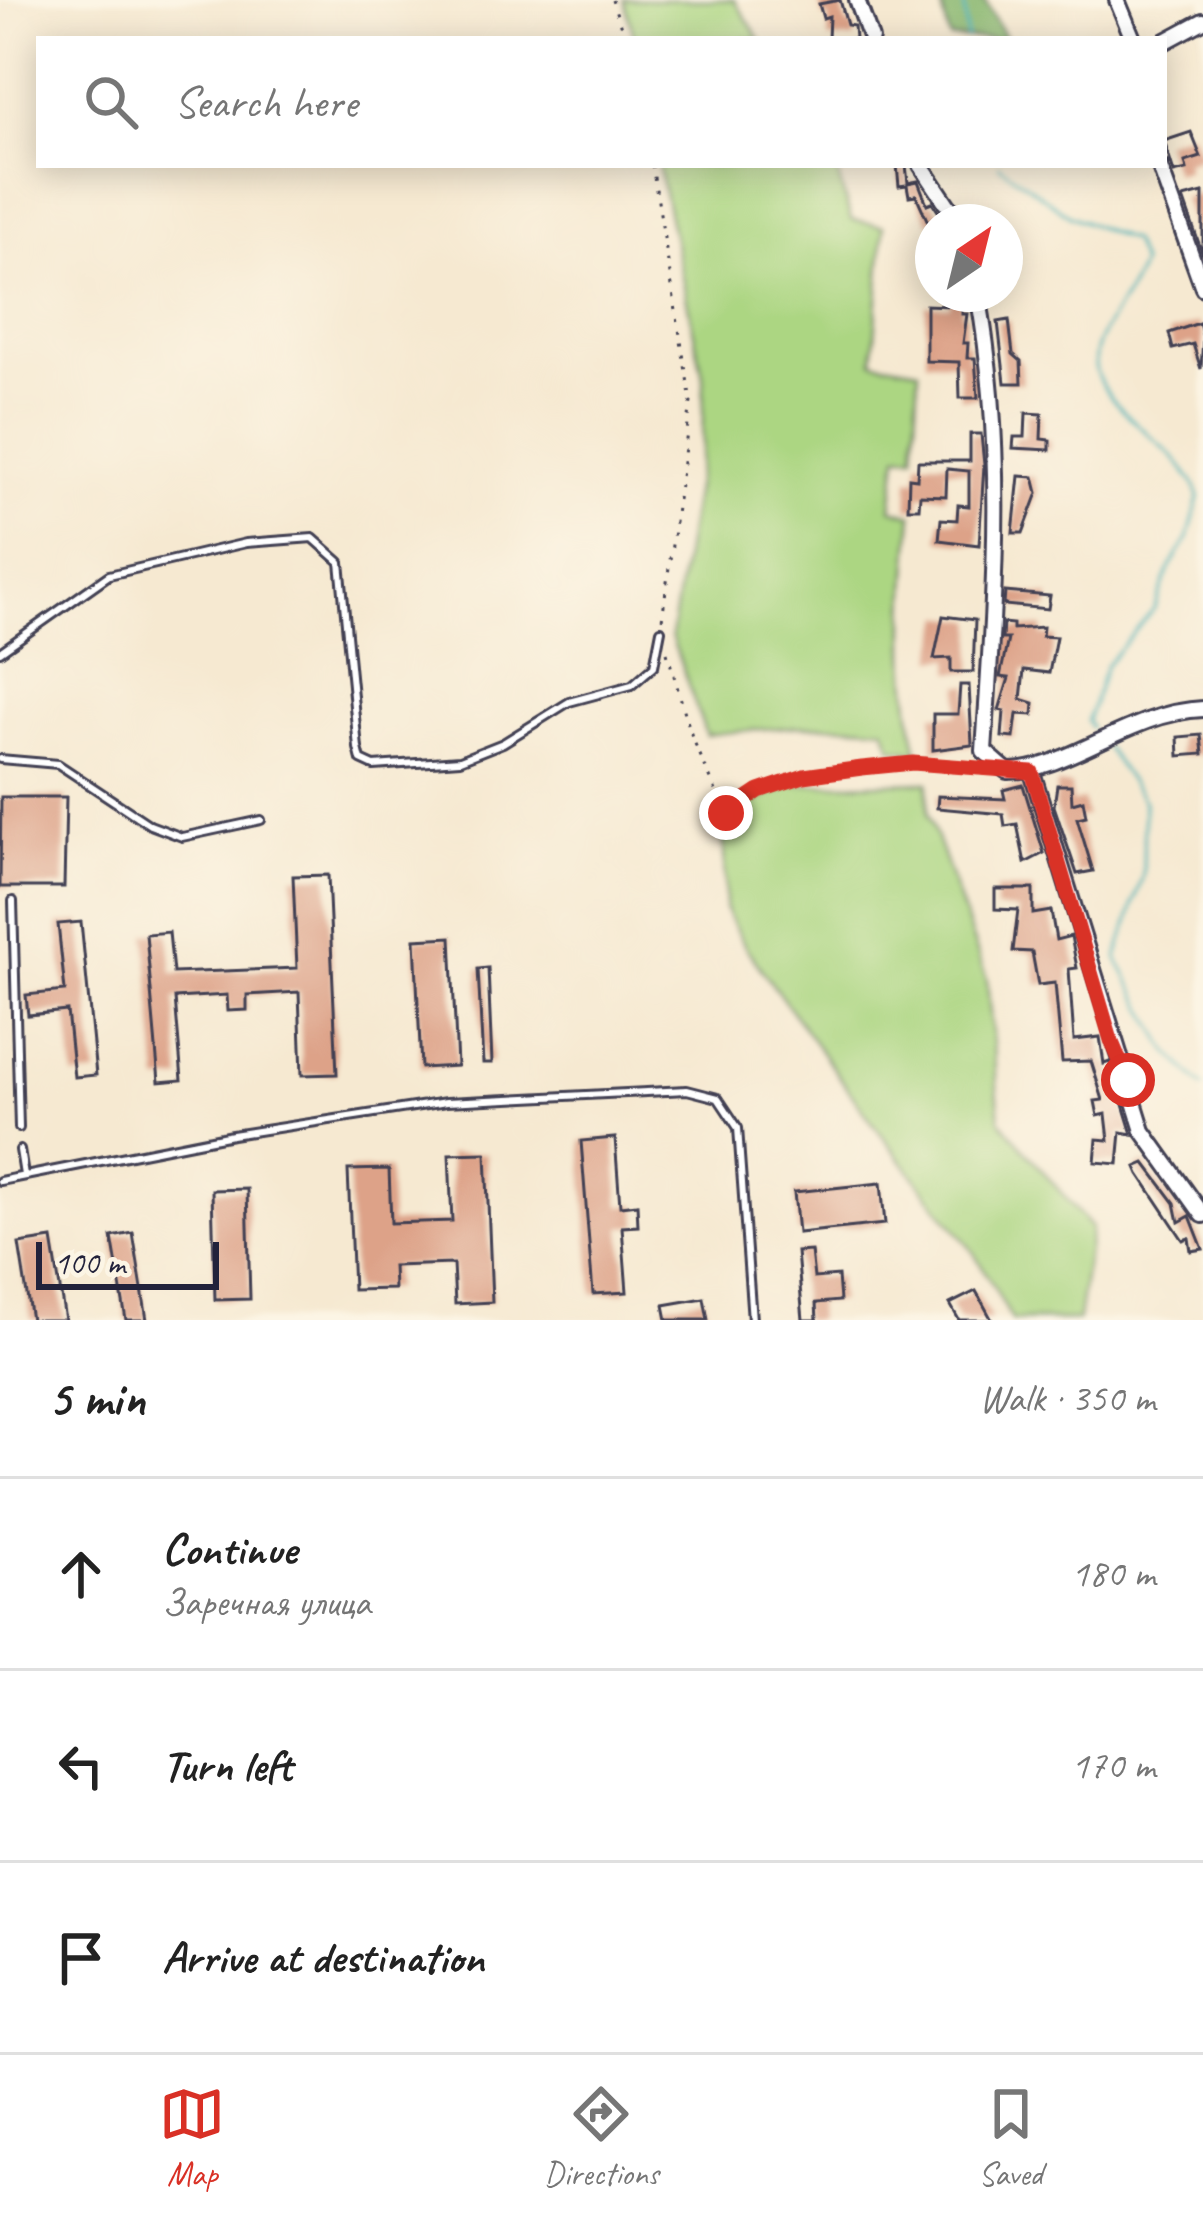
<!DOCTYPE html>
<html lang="en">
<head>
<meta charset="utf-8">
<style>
	body { margin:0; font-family:Caveat,sans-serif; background:#f2f2f2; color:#222 }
	.compass { position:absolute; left:915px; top:204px; width:108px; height:108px; border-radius:50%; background:#fff; box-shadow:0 6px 30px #0003; rotate:35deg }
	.scale { position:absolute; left:36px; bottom:30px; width:183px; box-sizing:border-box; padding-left:12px; border:6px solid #22223b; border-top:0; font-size:33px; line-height:42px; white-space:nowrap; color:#22223b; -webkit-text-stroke:9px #fcf5e5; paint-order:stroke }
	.stop { position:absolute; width:36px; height:36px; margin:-27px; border:9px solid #d93025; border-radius:50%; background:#fff }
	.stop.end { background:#d93025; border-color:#fff; box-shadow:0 3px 12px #0008 }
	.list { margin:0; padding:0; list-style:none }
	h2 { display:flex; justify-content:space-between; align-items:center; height:156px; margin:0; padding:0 48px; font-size:51px }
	h2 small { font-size:39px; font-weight:400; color:#767676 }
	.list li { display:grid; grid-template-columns:78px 1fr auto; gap:36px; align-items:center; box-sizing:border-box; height:192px; padding:0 48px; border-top:3px solid #e0e0e0 }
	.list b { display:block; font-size:45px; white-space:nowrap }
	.list p { margin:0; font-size:39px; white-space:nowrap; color:#767676 }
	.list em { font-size:39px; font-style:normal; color:#767676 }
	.icon { flex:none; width:66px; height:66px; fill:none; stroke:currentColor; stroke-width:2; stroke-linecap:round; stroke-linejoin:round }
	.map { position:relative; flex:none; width:1203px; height:1320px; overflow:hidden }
	.search { position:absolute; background:#fff; box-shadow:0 6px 30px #0003; left:36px; right:36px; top:36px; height:132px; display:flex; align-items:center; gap:30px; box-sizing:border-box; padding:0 42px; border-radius:0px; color:#767676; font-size:45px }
	.sheet { height:732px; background:#fff }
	nav { display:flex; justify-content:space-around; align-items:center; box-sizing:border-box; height:168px; border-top:3px solid #e0e0e0; background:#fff; font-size:33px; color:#767676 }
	nav a { display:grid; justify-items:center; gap:6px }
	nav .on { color:#d93025 }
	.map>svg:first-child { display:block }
</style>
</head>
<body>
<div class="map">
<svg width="1203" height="1320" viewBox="0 0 1203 1320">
	<rect width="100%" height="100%" fill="#fcf5e5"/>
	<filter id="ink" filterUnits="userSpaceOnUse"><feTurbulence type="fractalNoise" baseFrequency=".00833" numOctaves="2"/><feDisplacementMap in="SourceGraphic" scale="24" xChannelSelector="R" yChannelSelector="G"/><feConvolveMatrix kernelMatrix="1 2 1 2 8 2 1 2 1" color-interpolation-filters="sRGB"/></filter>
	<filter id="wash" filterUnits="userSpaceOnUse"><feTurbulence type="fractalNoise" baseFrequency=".004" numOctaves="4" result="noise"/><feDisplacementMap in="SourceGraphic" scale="48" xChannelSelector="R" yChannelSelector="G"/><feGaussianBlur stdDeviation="2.7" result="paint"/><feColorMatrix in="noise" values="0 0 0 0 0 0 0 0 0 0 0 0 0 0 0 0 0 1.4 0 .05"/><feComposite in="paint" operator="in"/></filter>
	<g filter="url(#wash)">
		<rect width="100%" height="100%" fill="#f6e9d1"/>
		<g fill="#acd682" stroke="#677c5e" stroke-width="3">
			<path d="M624,0H734L760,39H635Z"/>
			<path d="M658,165H835L851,220L884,226L873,361L919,369L914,455H898L892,509L913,515C905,595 900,673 918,752L892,747L885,728C825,722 766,728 706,735L671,636L702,444L704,380Z"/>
			<path d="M928,782V813L987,980L1000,1120L1091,1228L1078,1320H1012L975,1254L875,1126L746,948L725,910L724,839L751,803L793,785Z"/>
		</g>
		<path fill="#89b770" stroke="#566c56" stroke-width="3" d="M940,0H984L1006,39H950Z"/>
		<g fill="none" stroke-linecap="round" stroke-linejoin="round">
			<g stroke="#40b1b7" stroke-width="3">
				<path d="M964,0L967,39"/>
				<path d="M999,165L1070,216L1131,241L1141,264C1131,295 1098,329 1095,356C1088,406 1184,444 1199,497L1188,539L1170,567L1155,608L1106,665L1087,721L1091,728"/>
				<path d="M1106,748L1144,801L1143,875L1117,958L1168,1051L1203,1087"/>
			</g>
		</g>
		<g id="blocks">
			<g fill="#dda288">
				<path d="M840,0L847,25L854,26L855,39H828L829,16L823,18L819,4Z"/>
				<path d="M1191,132L1201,157L1185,162L1187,170L1174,173L1164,141Z"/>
				<path d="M897,165H906L908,183L918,181L927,204L932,202L945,222H928L916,195L909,196L907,185L899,186Z"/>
				<path d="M1203,193V255L1183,198Z"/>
				<path d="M949,294H962V314H967L963,343H968L967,358H975L978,398H960L959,362L926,361V305L950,306Z"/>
				<path d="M1009,320L1013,354L1021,361L1022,383H1005L998,322Z"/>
				<path d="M1199,323L1203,337L1201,369L1193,344L1173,349L1169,333Z"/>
				<path d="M1026,413L1042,414L1041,439L1050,440V450L1013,448L1014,437H1025Z"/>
				<path d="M970,434H981L984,465L979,545L939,540L941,519L957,520L958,505L969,506V471L947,469L946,496L920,495L919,508H908L909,478L917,479L918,461H970Z"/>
				<path d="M1019,476L1034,477L1038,493L1023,533H1013Z"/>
				<path d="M1005,592L1050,596L1048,609L1004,605Z"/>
				<path d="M943,616L975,620L973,672H951V658L934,659Z"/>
				<path d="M1003,623L1013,624V629L1043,627L1042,636L1056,637L1049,673L1024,670L1021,699L1034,703L1033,715L1017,714L1014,738L1002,737L1004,711L999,710L1009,678L1000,677L1008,639H1002Z"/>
				<path d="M960,685H969L972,745L933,750V714H958Z"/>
				<path d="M1201,735L1203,754L1179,756L1178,737Z"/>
				<path d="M1023,785L1044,853L1025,863L1017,824L1005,826L1003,814L937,808L938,796L1005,799L1003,790Z"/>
				<path d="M1057,785H1071L1072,803L1083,800L1086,816L1077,818L1093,871L1077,874L1054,806Z"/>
				<path d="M1,797H66L64,887H0Z"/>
				<path d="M328,875L337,1074L302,1075L299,992L247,995V1010L228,1011L227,995L175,998L182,1080L159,1082L146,934L169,932L173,973L297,968L293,876Z"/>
				<path d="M995,889H1033V914L1051,911L1056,940L1071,936L1077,968L1069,969L1074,1040L1100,1037L1104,1064L1110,1062L1132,1134L1121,1132L1118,1164L1095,1162L1097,1139L1109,1140L1106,1114L1098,1116L1095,1101L1103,1100L1091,1061L1062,1062L1055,983L1038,985L1032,952L1013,951L1018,910L995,909Z"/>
				<path d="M81,922L96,1075L74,1077L67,1011L28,1015L26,995L65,991L58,924Z"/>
				<path d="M451,937L457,1066L421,1068L415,939Z"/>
				<path d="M488,968L492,1063H483L478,969Z"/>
				<path d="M615,1138L620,1206L637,1204L638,1226L622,1227L627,1292L593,1294L581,1141Z"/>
				<path d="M486,1153L492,1302L455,1304L453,1264L393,1266L394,1289L353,1290L348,1170L389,1169L391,1223L452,1221L449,1154Z"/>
				<path d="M1145,1163L1175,1203L1179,1222L1190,1216L1203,1249L1191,1251L1189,1238L1183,1240L1139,1174L1136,1167Z"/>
				<path d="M881,1183L885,1224L798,1233L794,1192Z"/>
				<path d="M247,1189L250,1299L215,1300L212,1190Z"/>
				<path d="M133,1233L147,1320H126L112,1237Z"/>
				<path d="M52,1239L65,1320H31L19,1244Z"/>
				<path d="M811,1251L814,1278L838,1276L840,1301L816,1303L817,1320H803L797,1252Z"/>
				<path d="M976,1291L992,1320H959L950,1304Z"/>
				<path d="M704,1298L708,1320H667L664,1305Z"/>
			</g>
		</g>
	</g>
	<g filter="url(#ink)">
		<use href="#blocks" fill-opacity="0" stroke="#424052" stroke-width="3"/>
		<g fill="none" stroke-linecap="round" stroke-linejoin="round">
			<g stroke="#424052" stroke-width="12">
				<g id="service">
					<path d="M0,652L109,575L246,543L313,538L340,562L358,748L361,760L374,766L460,760L503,743L569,702L632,685L654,666L661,630"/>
					<path d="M0,759L58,764L150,825L182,837L261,820"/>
					<path d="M13,901L19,1128"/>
					<path d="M20,1150L24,1175"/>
					<path d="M0,1181L232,1135L446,1102L687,1090L718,1098L738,1128L752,1320"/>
				</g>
			</g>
			<g stroke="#424052" stroke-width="20">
				<g id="minor">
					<path d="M857,0L871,39"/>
					<path d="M1117,0L1133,39"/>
					<path d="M1164,42L1203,21"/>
					<path d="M921,165L959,222"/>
					<path d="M1159,165L1203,288"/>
					<path d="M978,294C1006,448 994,596 984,751L1007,771C1066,772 1129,712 1203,709"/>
					<path d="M1032,772L1143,1131L1203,1215"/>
				</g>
			</g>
			<g stroke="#424052" stroke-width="3" stroke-dasharray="3 9" stroke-linecap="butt">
				<path d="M612,0L625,39"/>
				<path d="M652,165L691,402L662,620"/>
				<path d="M667,652L692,737L726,813C805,762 889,768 979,765"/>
			</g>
			<use href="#service" stroke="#fff" stroke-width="6"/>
			<use href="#minor" stroke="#fff" stroke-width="14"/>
		</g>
	</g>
	<g fill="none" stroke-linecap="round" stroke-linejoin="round" filter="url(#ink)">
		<path stroke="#d93025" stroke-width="15" d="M726,813L759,791L804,776L862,768L913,763L1032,772L1111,1040L1128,1080"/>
	</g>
</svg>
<svg class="compass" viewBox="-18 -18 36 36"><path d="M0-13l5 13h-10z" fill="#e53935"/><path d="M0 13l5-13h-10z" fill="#767676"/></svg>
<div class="scale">100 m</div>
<div class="stop" style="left:1128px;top:1080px"></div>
<div class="stop end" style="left:726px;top:813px"></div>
<div class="search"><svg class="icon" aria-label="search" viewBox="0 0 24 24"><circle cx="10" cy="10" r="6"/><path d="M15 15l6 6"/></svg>Search here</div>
</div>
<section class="sheet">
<h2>5 min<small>Walk · 350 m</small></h2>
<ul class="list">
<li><svg class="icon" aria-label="ahead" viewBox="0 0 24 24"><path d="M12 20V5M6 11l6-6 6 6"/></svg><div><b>Continue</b><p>Заречная улица</p></div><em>180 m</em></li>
<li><svg class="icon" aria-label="left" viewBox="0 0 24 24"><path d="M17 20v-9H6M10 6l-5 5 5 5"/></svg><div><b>Turn left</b></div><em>170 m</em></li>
<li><svg class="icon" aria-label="arrive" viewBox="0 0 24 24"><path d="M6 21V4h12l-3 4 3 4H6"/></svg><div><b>Arrive at destination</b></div></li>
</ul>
</section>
<nav>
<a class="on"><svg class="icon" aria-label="map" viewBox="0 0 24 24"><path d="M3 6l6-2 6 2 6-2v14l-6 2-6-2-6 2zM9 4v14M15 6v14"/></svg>Map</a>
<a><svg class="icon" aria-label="directions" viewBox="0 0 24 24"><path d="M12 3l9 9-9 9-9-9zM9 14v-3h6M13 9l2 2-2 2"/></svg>Directions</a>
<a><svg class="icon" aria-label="saved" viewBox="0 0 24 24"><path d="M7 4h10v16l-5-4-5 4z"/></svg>Saved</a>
</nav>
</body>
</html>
